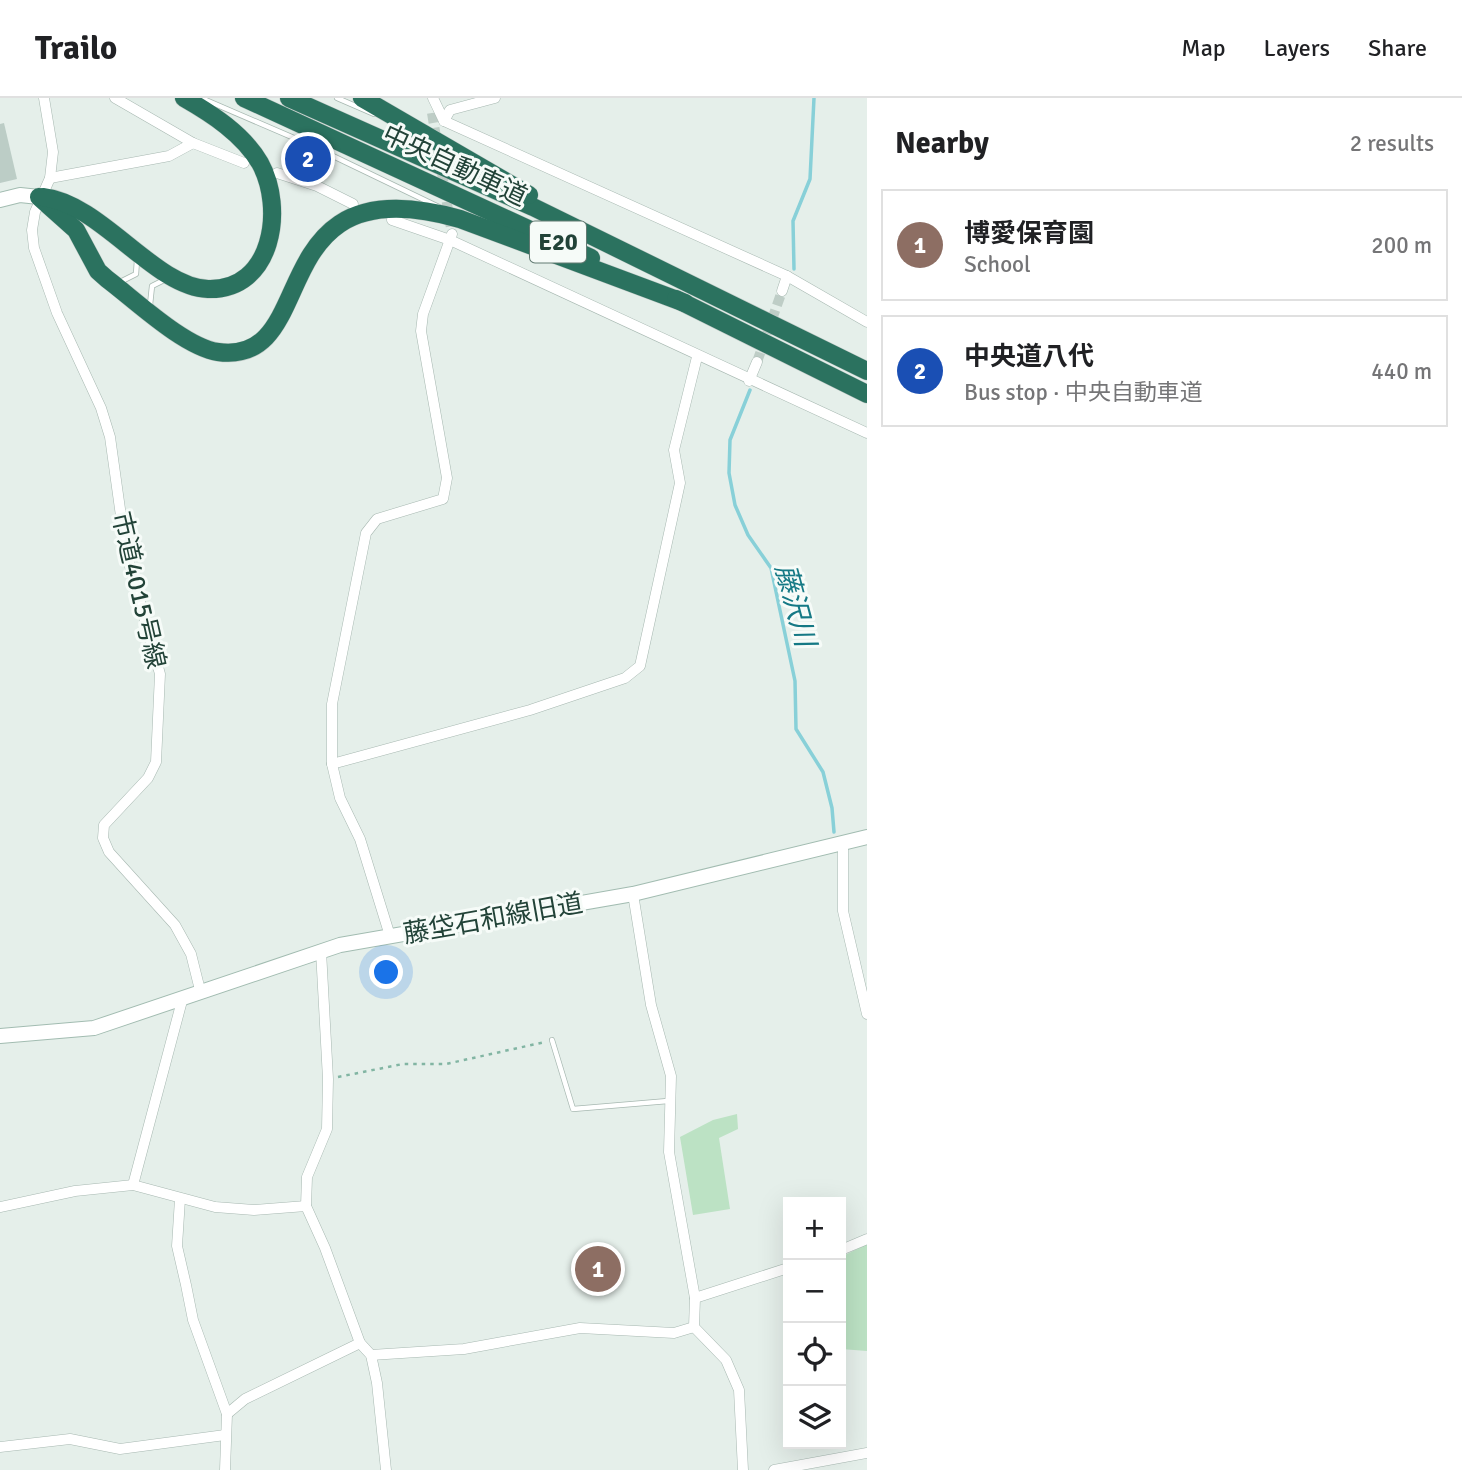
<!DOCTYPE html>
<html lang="en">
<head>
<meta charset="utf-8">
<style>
	body { margin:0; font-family:Signika,"Noto Sans JP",sans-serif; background:#f6f6f6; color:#202124 }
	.controls { position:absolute; right:21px; bottom:21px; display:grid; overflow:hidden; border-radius:0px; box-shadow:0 7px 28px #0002 }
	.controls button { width:63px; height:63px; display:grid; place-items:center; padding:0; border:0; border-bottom:2px solid #e0e0e0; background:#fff; color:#202124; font:35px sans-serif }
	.you { position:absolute; left:387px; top:875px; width:24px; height:24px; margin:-18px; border:5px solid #fff; border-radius:50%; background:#1a73e8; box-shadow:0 0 0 10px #1a73e833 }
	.badge { display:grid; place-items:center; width:46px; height:46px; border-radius:50%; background:#84463a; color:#fff; font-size:23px; font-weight:700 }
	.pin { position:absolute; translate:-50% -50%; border:4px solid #fff; box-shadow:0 2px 7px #0006 }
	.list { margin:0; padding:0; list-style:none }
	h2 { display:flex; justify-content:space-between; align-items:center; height:91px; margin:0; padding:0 28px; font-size:30px }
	h2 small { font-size:23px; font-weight:400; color:#757577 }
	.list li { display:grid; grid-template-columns:46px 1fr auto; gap:21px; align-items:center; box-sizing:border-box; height:112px; margin:0 14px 14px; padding:0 14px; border:2px solid #e0e0e0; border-radius:0px }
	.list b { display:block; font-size:26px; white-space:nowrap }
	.list p { margin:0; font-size:23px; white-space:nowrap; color:#757577 }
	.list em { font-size:23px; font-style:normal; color:#757577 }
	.icon { flex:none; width:38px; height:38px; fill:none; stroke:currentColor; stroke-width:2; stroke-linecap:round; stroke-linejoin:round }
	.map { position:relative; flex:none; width:867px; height:1372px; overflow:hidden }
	header { display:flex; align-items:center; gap:42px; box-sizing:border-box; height:98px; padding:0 35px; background:#fff; border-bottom:2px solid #e0e0e0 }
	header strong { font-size:33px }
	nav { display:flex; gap:38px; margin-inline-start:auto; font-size:24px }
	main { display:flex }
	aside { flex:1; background:#fff }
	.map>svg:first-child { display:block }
</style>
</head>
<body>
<header>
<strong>Trailo</strong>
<nav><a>Map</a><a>Layers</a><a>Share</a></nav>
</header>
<main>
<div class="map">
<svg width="867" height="1372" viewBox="0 0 867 1372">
	<rect width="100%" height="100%" fill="#e5efea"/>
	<g fill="#bce2c4">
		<path d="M737,1016L738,1031L719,1040L730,1111L693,1117L680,1039L713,1022Z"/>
		<path d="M867,1146V1253L841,1251V1159Z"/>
	</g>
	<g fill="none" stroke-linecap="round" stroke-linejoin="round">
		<g stroke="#88d0d8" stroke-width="3.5">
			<path d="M794,171L793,123L810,81L814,0"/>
			<path d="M750,292L730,342L729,375L735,407L748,437L771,470L795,583L796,631L823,674L832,710L834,734"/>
		</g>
	</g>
	<path fill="#bccdc6" d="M4,25L17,81L0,85V26Z"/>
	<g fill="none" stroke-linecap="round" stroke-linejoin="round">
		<g stroke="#becdc6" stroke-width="10" stroke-dasharray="10 5" stroke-linecap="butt">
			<path d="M432,15L452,136"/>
			<path d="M757,264L782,193"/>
		</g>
		<g stroke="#a7b8b1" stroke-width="6">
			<g id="lane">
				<path d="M201,0L308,46L441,110"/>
				<path d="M337,0L374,16"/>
				<path d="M120,184L136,176L137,162"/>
				<path d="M150,207L152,188L166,181"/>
				<path d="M552,942L573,1011L668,1003"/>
			</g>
		</g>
		<g stroke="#a7b8b1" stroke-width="11">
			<g id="street">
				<path d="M44,0L53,54L50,80L35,114L32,132L34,150L57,215L101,310L110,339L126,454L160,576L156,664L148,680L104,727L103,740L109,754L175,827L191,856L200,892"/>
				<path d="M115,0L193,45L244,65"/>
				<path d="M433,0L444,23L787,178L867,224"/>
				<path d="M444,23L450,12L495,0"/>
				<path d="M277,75L317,88L353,106"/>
				<path d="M50,80L169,58L193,45"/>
				<path d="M392,122L450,142L867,335"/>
				<path d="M782,193L787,178"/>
				<path d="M749,283L757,264"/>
				<path d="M332,666L530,612L625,580L640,568L680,385L674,352L697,259"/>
				<path d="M843,745V813L867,916"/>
				<path d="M633,796L651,907L671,978L669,1054L695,1200L694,1229L726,1262L739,1292L743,1372"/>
				<path d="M390,838L360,741L340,700L332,666V606L366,435L377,421L443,401L447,380L421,233L423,216L452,136"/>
				<path d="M321,853L328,981L327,1031L307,1079L306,1108L325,1150L360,1245L371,1257L377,1285L386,1372"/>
				<path d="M133,1087L183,899"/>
				<path d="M180,1101L177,1148L186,1187L193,1222L227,1316L225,1372"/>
				<path d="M0,1109L75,1093L133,1087L215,1109L254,1112L306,1108"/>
				<path d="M841,1152L867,1141"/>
				<path d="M695,1200L788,1170"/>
				<path d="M371,1257L464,1251L580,1230L674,1235L694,1229"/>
				<path d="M227,1316L245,1301L360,1245"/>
				<path d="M0,1349L70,1341L120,1351L225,1337"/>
				<path d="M774,1372L867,1355"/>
			</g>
		</g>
		<g stroke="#a2bcb1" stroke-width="16">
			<g id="secondary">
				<path d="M0,102L20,97L39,99"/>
				<path d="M0,938L94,930L340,847L633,796L867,739"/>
			</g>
		</g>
		<g stroke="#c1cac7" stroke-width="19">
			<g id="highway">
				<path d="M244,0L591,160"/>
				<path d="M289,0L533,109L867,273"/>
				<path d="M362,0L529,97"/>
				<path d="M39,99L76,132L98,173L107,181C135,202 184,249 218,254C325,269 256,63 460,121L685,205"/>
				<path d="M43,99C102,106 154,189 208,191C273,193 285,110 260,65C243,36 212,16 184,0"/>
				<path d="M676,201L867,296"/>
			</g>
		</g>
		<path stroke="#82b5a3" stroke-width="2.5" stroke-dasharray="3.5 5" stroke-linecap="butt" d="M338,979L403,966H446L545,944"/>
		<use href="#lane" stroke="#fff" stroke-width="4.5"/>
		<use href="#street" stroke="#fff" stroke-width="10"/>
		<use href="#secondary" stroke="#fff" stroke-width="14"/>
		<use href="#highway" stroke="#2b725f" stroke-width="18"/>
	</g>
	<g text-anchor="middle" stroke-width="6" stroke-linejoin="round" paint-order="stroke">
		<rect fill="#f6fbf8" stroke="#627a72" stroke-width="2" x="530" y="123.5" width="56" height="41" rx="5"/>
		<g font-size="24" font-weight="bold" fill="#224338">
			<text x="558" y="152">E20</text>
		</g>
		<g font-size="26" fill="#224338" stroke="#f6fbf8">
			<text transform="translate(455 67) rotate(25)" y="9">中央自動車道</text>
			<text transform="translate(139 492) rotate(77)" y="9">市道4015号線</text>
			<text transform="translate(493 820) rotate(-10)" y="9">藤垈石和線旧道</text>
		</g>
		<g font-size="28" font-style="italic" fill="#157985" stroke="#f6fbf8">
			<text transform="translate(796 507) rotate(75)" y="10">藤沢川</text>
		</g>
	</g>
</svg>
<div class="controls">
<button>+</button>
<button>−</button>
<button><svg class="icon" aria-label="locate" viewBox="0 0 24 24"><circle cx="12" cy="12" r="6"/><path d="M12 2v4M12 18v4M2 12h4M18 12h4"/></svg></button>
<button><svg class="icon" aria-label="layers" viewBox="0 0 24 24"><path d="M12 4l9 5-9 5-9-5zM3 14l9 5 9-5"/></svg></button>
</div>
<div class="you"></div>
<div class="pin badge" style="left:598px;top:1171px;background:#8d6e63">1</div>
<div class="pin badge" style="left:308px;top:61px;background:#1a4fb4">2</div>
</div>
<aside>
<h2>Nearby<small>2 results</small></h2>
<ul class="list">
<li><span class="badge" style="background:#8d6e63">1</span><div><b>博愛保育園</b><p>School</p></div><em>200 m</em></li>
<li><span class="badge" style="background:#1a4fb4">2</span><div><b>中央道八代</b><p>Bus stop · 中央自動車道</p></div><em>440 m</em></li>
</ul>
</aside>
</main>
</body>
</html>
